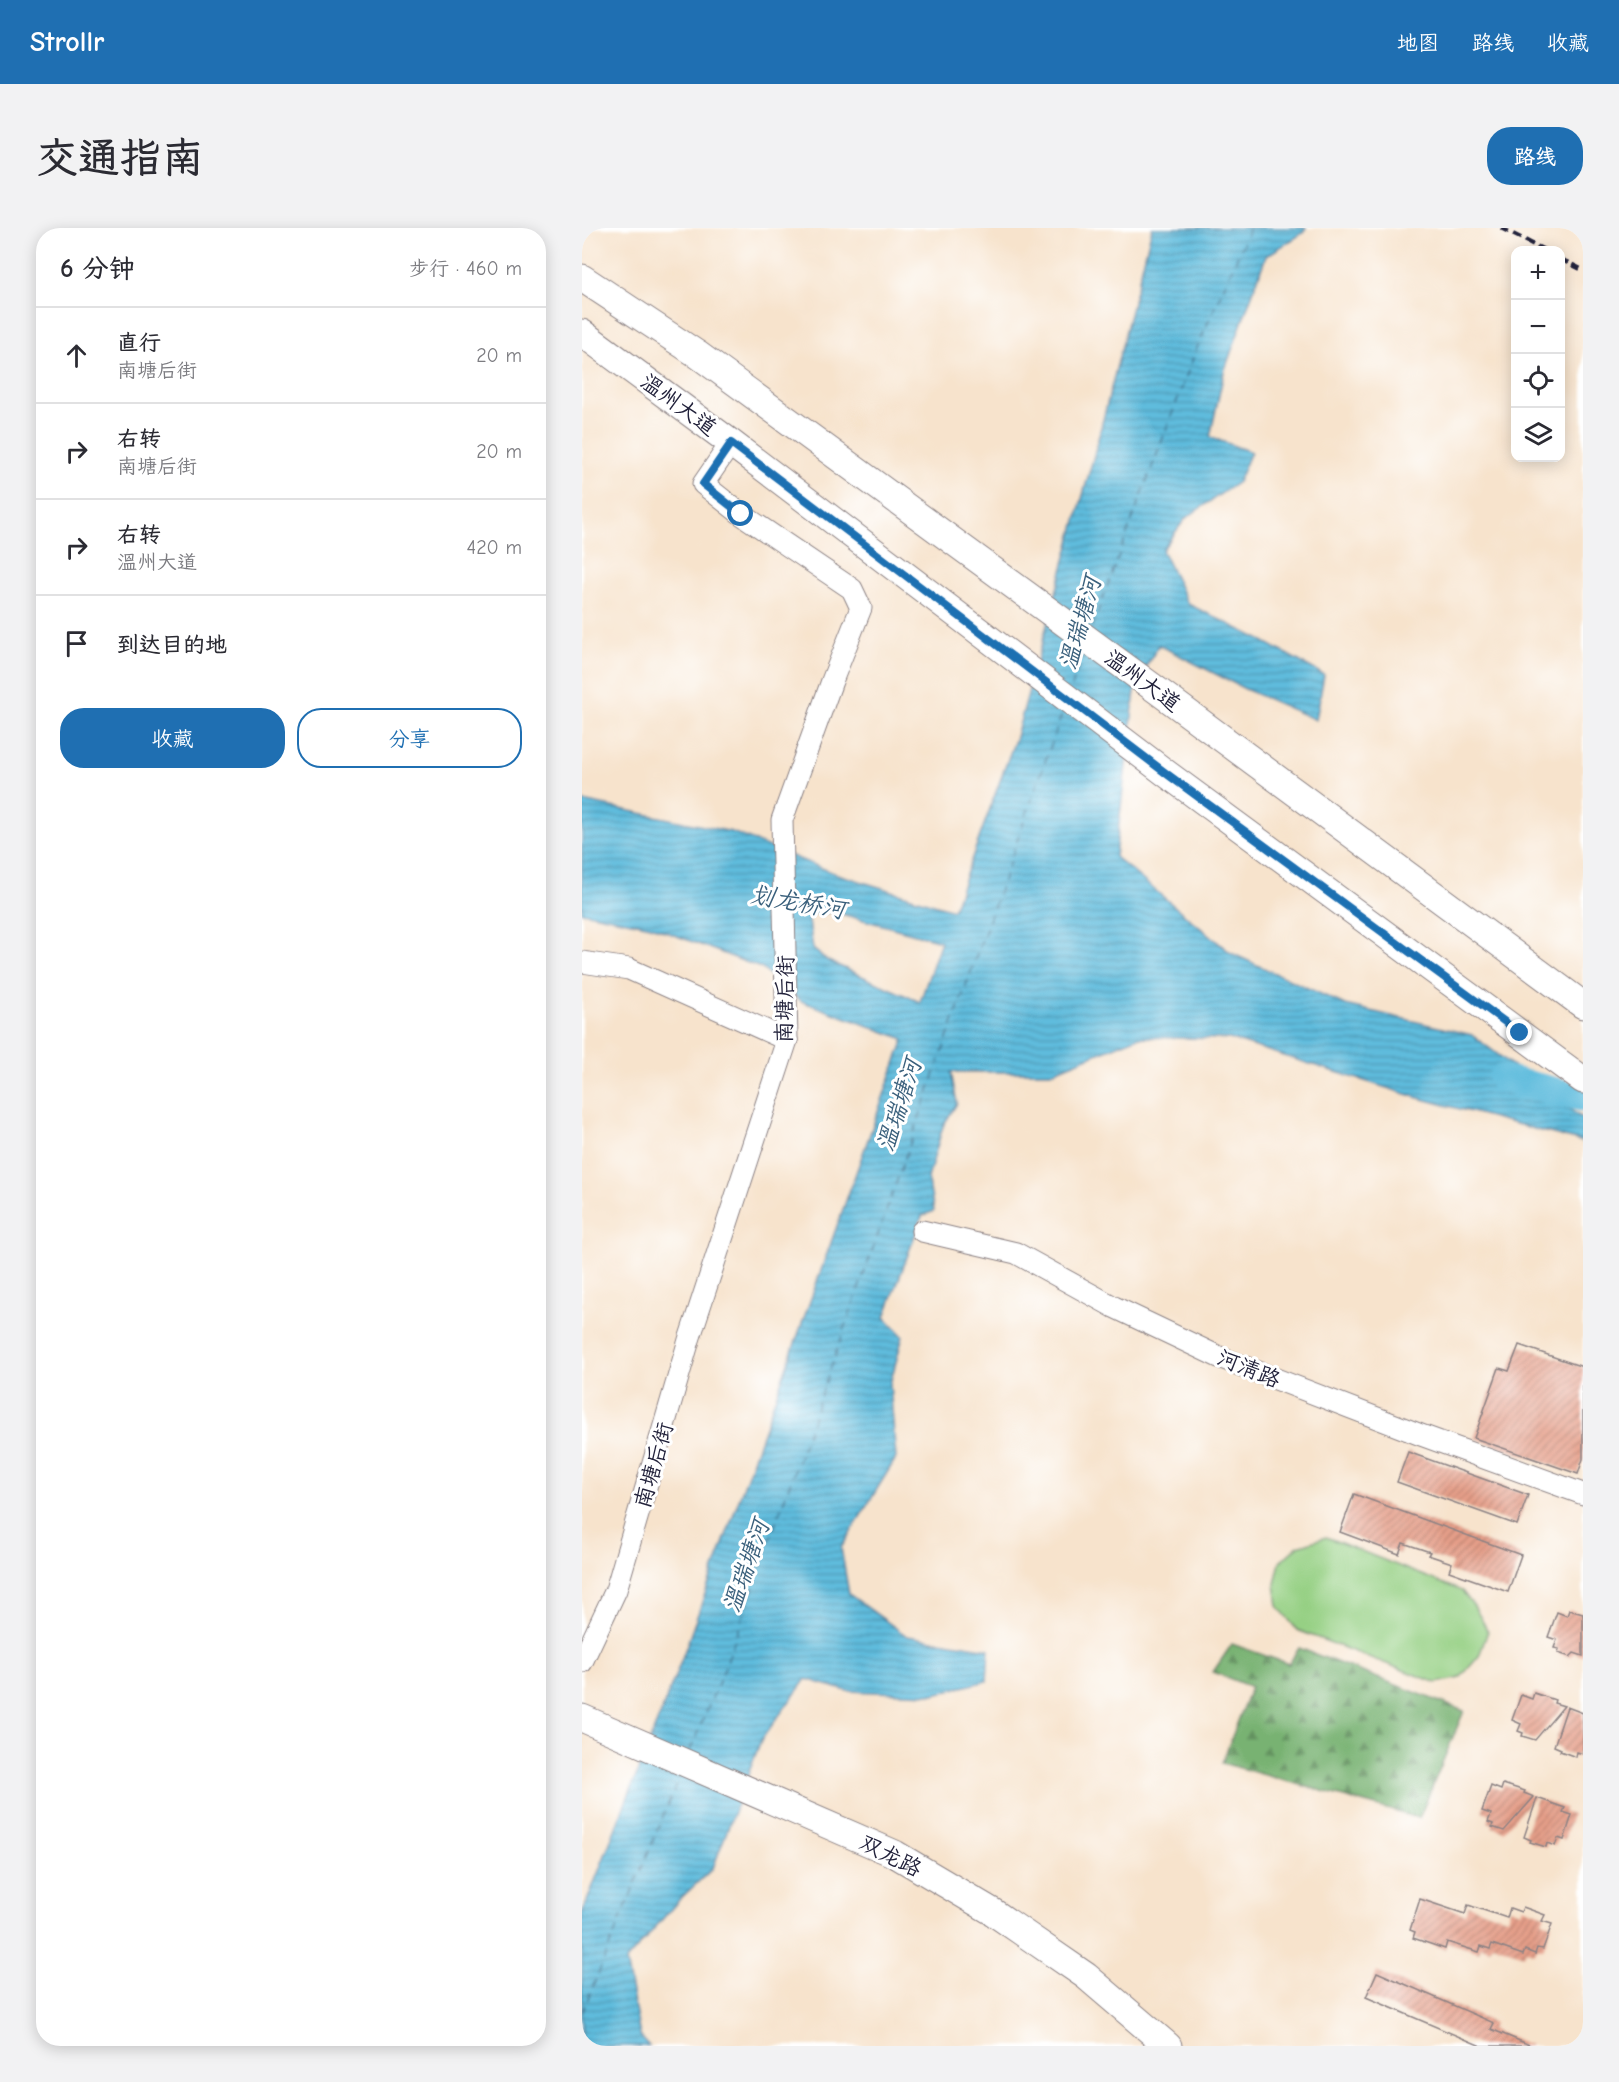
<!DOCTYPE html>
<html lang="zh">
<head>
<meta charset="utf-8">
<style>
	body { margin:0; font-family:"Comic Neue","LXGW WenKai TC",sans-serif; background:#f2f2f3; color:#2b2b33 }
	.controls { position:absolute; right:18px; top:18px; display:grid; overflow:hidden; border-radius:12px; box-shadow:0 3px 15px #0003 }
	.controls button { width:54px; height:54px; display:grid; place-items:center; padding:0; border:0; border-bottom:2px solid #e1e1e2; background:#fff; color:#2b2b33; font:30px sans-serif }
	.stop { position:absolute; width:18px; height:18px; margin:-14px; border:4px solid #1f6fb2; border-radius:50%; background:#fff }
	.stop.end { background:#1f6fb2; border-color:#fff; box-shadow:0 2px 6px #0008 }
	.list { margin:0; padding:0; list-style:none }
	h2 { display:flex; justify-content:space-between; align-items:center; height:78px; margin:0; padding:0 24px; font-size:26px }
	h2 small { font-size:20px; font-weight:400; color:#7c7c81 }
	.list li { display:grid; grid-template-columns:39px 1fr auto; gap:18px; align-items:center; box-sizing:border-box; height:96px; padding:0 24px; border-top:2px solid #e1e1e2 }
	.list b { display:block; font-size:22px; white-space:nowrap }
	.list p { margin:0; font-size:20px; white-space:nowrap; color:#7c7c81 }
	.list em { font-size:20px; font-style:normal; color:#7c7c81 }
	.actions { display:flex; gap:12px; padding:18px 24px }
	.actions a { flex:1; padding:14px 0; border:2px solid #1f6fb2; border-radius:24px; text-align:center; font-size:21px; color:#1f6fb2 }
	.actions .main { background:#1f6fb2; color:#fff }
	.icon { flex:none; width:33px; height:33px; fill:none; stroke:currentColor; stroke-width:2; stroke-linecap:round; stroke-linejoin:round }
	.map { position:relative; flex:none; width:1001px; height:1818px; overflow:hidden; border-radius:24px }
	header { display:flex; align-items:center; gap:36px; box-sizing:border-box; height:84px; padding:0 30px; background:#1f6fb2; color:#fff }
	header strong { font-size:28px }
	nav { display:flex; gap:33px; margin-inline-start:auto; font-size:21px }
	.intro { display:flex; align-items:center; justify-content:space-between; box-sizing:border-box; height:144px; padding:0 36px }
	h1 { margin:0; font-size:42px }
	.button { padding:15px 27px; border-radius:24px; background:#1f6fb2; color:#fff; font-size:21px; font-weight:700 }
	main { display:flex; gap:36px; padding:0 36px }
	aside { flex:1; background:#fff; border-radius:24px; box-shadow:0 3px 15px #0003 }
	.map>svg:first-child { display:block }
</style>
</head>
<body>
<header>
<strong>Strollr</strong>
<nav><a>地图</a><a>路线</a><a>收藏</a></nav>
</header>
<div class="intro"><h1>交通指南</h1><a class="button">路线</a></div>
<main>
<aside>
<h2>6 分钟<small>步行 · 460 m</small></h2>
<ul class="list">
<li><svg class="icon" aria-label="ahead" viewBox="0 0 24 24"><path d="M12 20V5M6 11l6-6 6 6"/></svg><div><b>直行</b><p>南塘后街</p></div><em>20 m</em></li>
<li><svg class="icon" aria-label="right" viewBox="0 0 24 24"><path d="M7 20v-9h11M14 6l5 5-5 5"/></svg><div><b>右转</b><p>南塘后街</p></div><em>20 m</em></li>
<li><svg class="icon" aria-label="right" viewBox="0 0 24 24"><path d="M7 20v-9h11M14 6l5 5-5 5"/></svg><div><b>右转</b><p>温州大道</p></div><em>420 m</em></li>
<li><svg class="icon" aria-label="arrive" viewBox="0 0 24 24"><path d="M6 21V4h12l-3 4 3 4H6"/></svg><div><b>到达目的地</b></div></li>
</ul>
<div class="actions"><a class="main">收藏</a><a>分享</a></div>
</aside>
<div class="map">
<svg width="1001" height="1818" viewBox="0 0 1001 1818">
	<defs>
		<pattern id="forest-firs" width="22" height="20" patternUnits="userSpaceOnUse" patternTransform="scale(1.5)"><rect width="22" height="20" fill="#78b272"/><path d="M5 1l3.5 6h-7zM16 11l3.5 6h-7z" fill="#62905f"/></pattern>
		<pattern id="water-rules" width="6" height="5" patternUnits="userSpaceOnUse" patternTransform="scale(1.5)"><rect width="6" height="5" fill="#5fbcdd"/><path d="M0 2.5h6" fill="none" stroke="#4e98b4"/></pattern>
		<pattern id="building-hatch" width="6" height="6" patternUnits="userSpaceOnUse" patternTransform="scale(1.5)"><rect width="6" height="6" fill="#e69f89"/><path d="M-1 1l2-2M0 6l6-6M5 7l2-2" fill="none" stroke="#ba8171"/></pattern>
	</defs>
	<rect width="100%" height="100%" fill="#fff"/>
	<filter id="ink" filterUnits="userSpaceOnUse"><feTurbulence type="fractalNoise" baseFrequency=".0167" numOctaves="2"/><feDisplacementMap in="SourceGraphic" scale="12" xChannelSelector="R" yChannelSelector="G"/><feConvolveMatrix kernelMatrix="1 2 1 2 8 2 1 2 1" color-interpolation-filters="sRGB"/></filter>
	<filter id="wash" filterUnits="userSpaceOnUse"><feTurbulence type="fractalNoise" baseFrequency=".008" numOctaves="4" result="noise"/><feDisplacementMap in="SourceGraphic" scale="24" xChannelSelector="R" yChannelSelector="G"/><feGaussianBlur stdDeviation="1.35" result="paint"/><feColorMatrix in="noise" values="0 0 0 0 0 0 0 0 0 0 0 0 0 0 0 0 0 1.4 0 .05"/><feComposite in="paint" operator="in"/></filter>
	<g filter="url(#wash)">
		<rect width="100%" height="100%" fill="#f7e3cc"/>
		<path fill="#96d084" stroke="#5c7960" stroke-width="1.5" d="M744,1309L880,1363L892,1378L906,1403L897,1428L878,1450L855,1455L715,1402L696,1378L693,1356L698,1334L716,1318Z"/>
		<path fill="url(#forest-firs)" stroke="#4d6a56" stroke-width="1.5" d="M650,1416L707,1436L717,1420L882,1483L837,1590L640,1535L669,1459L631,1444Z"/>
		<path fill="url(#water-rules)" stroke="#406f8c" stroke-width="1.5" fill-rule="evenodd" d="M570,0H724L721,5L684,28L642,144L628,209L669,224L656,254L604,290L580,322L606,376L681,413L742,447L734,492L663,461L577,417L554,455L533,629L649,725L763,777L890,807L1001,891V914L837,870L648,811L556,809L470,844H369L375,875L361,898L346,950L352,983L340,988L303,1089L321,1108L308,1156L314,1230L259,1320L267,1366L325,1408L407,1421L405,1453L352,1466L265,1463L224,1451L179,1512L131,1640L97,1672L44,1733L58,1808L67,1818H0V1686L99,1433L322,811L219,773L179,740L69,698L0,684V573L150,604L252,645L371,682L434,509L511,231ZM252,684L359,713L338,774L246,733L231,721L226,686Z"/>
		<g fill="none" stroke-linecap="round" stroke-linejoin="round">
			<path stroke="#5fbcdd" stroke-width="28" d="M920,850L1001,870"/>
			<g stroke="#3a607c" stroke-width="1.5" stroke-dasharray="8 6" stroke-linecap="butt">
				<path d="M510,399L614,122L668,0"/>
				<path d="M490,459L502,423"/>
				<path d="M108,1523L143,1439L481,483"/>
				<path d="M0,1785L98,1547"/>
			</g>
		</g>
		<g id="blocks">
			<g fill="url(#building-hatch)">
				<path d="M937,1117L1001,1139V1231L996,1246L892,1210L917,1140L927,1143Z"/>
				<path d="M826,1224L946,1267L935,1297L815,1254Z"/>
				<path d="M772,1266L939,1327L926,1364L867,1343L870,1335L846,1327L848,1324L821,1315L817,1326L758,1304Z"/>
				<path d="M987,1382L1001,1386V1428L992,1425L988,1429L976,1425L977,1421L972,1420L975,1412L966,1409L975,1384L985,1388Z"/>
				<path d="M952,1465L973,1472L972,1475L982,1478L953,1512L940,1508L941,1505L936,1503L939,1496L930,1492L939,1467L950,1471Z"/>
				<path d="M985,1479L1001,1485V1526L995,1524L994,1529L978,1523L979,1521L972,1518Z"/>
				<path d="M921,1556L943,1563L942,1565L952,1569L922,1603L910,1599L911,1596L906,1594L909,1586L900,1583L909,1558L919,1562Z"/>
				<path d="M955,1570L983,1580L981,1584L990,1587L982,1612L976,1610L973,1618L965,1615L964,1619L948,1614L949,1612L942,1609Z"/>
				<path d="M838,1671L883,1686L886,1677L925,1690L928,1680L939,1684L941,1679L963,1687L960,1693L970,1696L961,1721L955,1720L953,1726L943,1722L941,1727L910,1716L908,1721L899,1718L897,1724L865,1714L863,1721L831,1710L833,1704L828,1702Z"/>
				<path d="M795,1744L912,1795L909,1801L950,1818H899L784,1769Z"/>
			</g>
		</g>
	</g>
	<g filter="url(#ink)">
		<use href="#blocks" fill-opacity="0" stroke="#8c8284" stroke-width="1.5"/>
		<g fill="none" stroke-linecap="round" stroke-linejoin="round">
			<g stroke="#8c8284" stroke-width="23">
				<g id="minor">
					<path d="M0,734L47,741L205,812"/>
					<path d="M340,1003L434,1025L532,1079L637,1129L839,1207L1001,1266"/>
					<path d="M0,1434L34,1362L107,1112L205,812L200,592L250,453L279,380L270,361L159,286L121,256L149,215"/>
				</g>
			</g>
			<g stroke="#8c8284" stroke-width="29">
				<g id="major">
					<path d="M0,50L115,126L587,471L1001,777"/>
					<path d="M0,105L149,215L585,546L1001,852"/>
					<path d="M0,1490L313,1626L411,1684L504,1748L586,1818"/>
				</g>
			</g>
			<use href="#minor" stroke="#fff" stroke-width="21"/>
			<use href="#major" stroke="#fff" stroke-width="27"/>
			<g stroke="#22223b" stroke-width="4.5" stroke-dasharray="9 4.5" stroke-linecap="butt">
				<path d="M919,0L962,22"/>
				<path d="M978,31L1001,42"/>
			</g>
		</g>
	</g>
	<g fill="none" stroke-linecap="round" stroke-linejoin="round" filter="url(#ink)">
		<path stroke="#1f6fb2" stroke-width="8" d="M159,286L121,256L149,215L585,546L938,805"/>
	</g>
	<g text-anchor="middle" stroke-width="6" stroke-linejoin="round" paint-order="stroke">
		<g font-size="22" fill="#22223b" stroke="#fff">
			<text transform="translate(97 176) rotate(36)" y="8">温州大道</text>
			<text transform="translate(561 452) rotate(36)" y="8">温州大道</text>
			<text transform="translate(202 771) rotate(-89)" y="8">南塘后街</text>
			<text transform="translate(667 1140) rotate(22)" y="8">河清路</text>
			<text transform="translate(71 1237) rotate(-74)" y="8">南塘后街</text>
			<text transform="translate(309 1627) rotate(27)" y="8">双龙路</text>
		</g>
		<g font-size="24" font-style="italic" fill="#3a607c" stroke="#fff">
			<text transform="translate(498 395) rotate(-74)" y="8">温瑞塘河</text>
			<text transform="translate(216 674) rotate(10)" y="8">划龙桥河</text>
			<text transform="translate(317 877) rotate(-72)" y="8">温瑞塘河</text>
			<text transform="translate(164 1338) rotate(-71)" y="8">温瑞塘河</text>
		</g>
	</g>
</svg>
<div class="controls">
<button>+</button>
<button>−</button>
<button><svg class="icon" aria-label="locate" viewBox="0 0 24 24"><circle cx="12" cy="12" r="6"/><path d="M12 2v4M12 18v4M2 12h4M18 12h4"/></svg></button>
<button><svg class="icon" aria-label="layers" viewBox="0 0 24 24"><path d="M12 4l9 5-9 5-9-5zM3 14l9 5 9-5"/></svg></button>
</div>
<div class="stop" style="left:159px;top:286px"></div>
<div class="stop end" style="left:938px;top:805px"></div>
</div>
</main>
</body>
</html>
